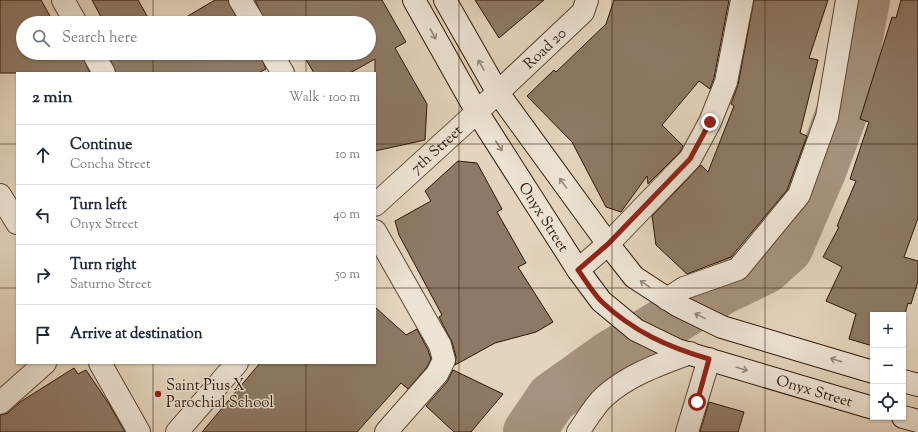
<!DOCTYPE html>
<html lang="en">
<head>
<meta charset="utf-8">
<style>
	body { margin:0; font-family:"Sorts Mill Goudy",serif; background:#f6f6f7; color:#1f2937 }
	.controls { position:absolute; right:12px; bottom:12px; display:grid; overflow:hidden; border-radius:0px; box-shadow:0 1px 3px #0004 }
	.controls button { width:36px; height:36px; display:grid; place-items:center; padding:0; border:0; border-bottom:1px solid #e0e1e3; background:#fff; color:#1f2937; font:20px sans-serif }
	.stop { position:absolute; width:12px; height:12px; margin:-9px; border:3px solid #8f2418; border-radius:50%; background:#fff }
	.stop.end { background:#8f2418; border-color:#fff; box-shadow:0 1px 4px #0008 }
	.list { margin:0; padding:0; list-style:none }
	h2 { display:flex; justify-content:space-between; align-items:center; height:52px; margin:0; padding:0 16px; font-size:17px }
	h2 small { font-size:13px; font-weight:400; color:#747a83 }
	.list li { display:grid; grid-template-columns:26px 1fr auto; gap:12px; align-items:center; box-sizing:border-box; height:60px; padding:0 16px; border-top:1px solid #e0e1e3 }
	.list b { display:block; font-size:15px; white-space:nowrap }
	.list p { margin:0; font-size:13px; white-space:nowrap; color:#747a83 }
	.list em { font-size:13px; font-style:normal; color:#747a83 }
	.icon { flex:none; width:22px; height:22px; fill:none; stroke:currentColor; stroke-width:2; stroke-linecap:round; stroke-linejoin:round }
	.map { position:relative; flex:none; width:918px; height:432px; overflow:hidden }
	.search { position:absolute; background:#fff; box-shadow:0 1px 3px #0004; left:16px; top:16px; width:360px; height:44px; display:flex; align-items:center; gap:10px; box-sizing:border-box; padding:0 14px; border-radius:22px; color:#747a83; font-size:15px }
	.panel { position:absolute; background:#fff; box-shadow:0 1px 3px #0004; left:16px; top:72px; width:360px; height:292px; border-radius:0px }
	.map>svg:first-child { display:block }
</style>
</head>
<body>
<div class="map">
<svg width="918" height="432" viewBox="0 0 918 432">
	<rect width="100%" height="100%" fill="#e4d4bd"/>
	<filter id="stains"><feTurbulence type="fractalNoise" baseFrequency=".005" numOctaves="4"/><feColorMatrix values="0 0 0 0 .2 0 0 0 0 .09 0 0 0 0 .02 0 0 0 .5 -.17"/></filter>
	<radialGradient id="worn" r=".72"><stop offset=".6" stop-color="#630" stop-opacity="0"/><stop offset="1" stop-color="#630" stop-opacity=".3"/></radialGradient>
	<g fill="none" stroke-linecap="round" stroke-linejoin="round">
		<path stroke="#a6937f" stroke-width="52" d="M529,432L552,398L611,356L720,290L765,268L787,248L821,169L844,107L864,0"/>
	</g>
	<g fill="#8d7965" stroke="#2e1606">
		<path d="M0,0H41L54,23H23V53H81L90,73H0Z"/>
		<path d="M92,0H138L151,23H90L101,17Z"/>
		<path d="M215,0H228L239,23H176Z"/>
		<path d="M255,0H382L406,42L395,48L427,104L425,140L375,151V59L350,73H314L302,53H369V23H266Z"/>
		<path d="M475,0H544L499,38Z"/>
		<path d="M614,0H729L714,78L710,89L699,81L662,125L683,146L680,152L648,184L647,176L621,212L606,207L572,142L527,96L554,70L556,72L606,24Z"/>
		<path d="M754,0H828L809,58L818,60L800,133L807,136L787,190L731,257L687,274L656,245L652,216L701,165L708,172L734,106L731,104L738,85Z"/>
		<path d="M901,0H918V218L904,257L918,261V281L911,304L908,303L903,321V315H873V346L849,339L856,314L826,301L842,267L823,257L839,227L837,226L856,181L850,179L869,122L860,119L892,17L896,18Z"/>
		<path d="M107,53H259L266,69L258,73H116Z"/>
		<path d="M458,161L477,163L502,209L497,212L526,263L518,267L553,322L536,332L495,343L455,365L456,357L452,342L439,317L442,315L399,235L395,221L431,201L425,191Z"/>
		<path d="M375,307L406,335L417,329L428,350L431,359L427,367L408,389L401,383L357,432H202L260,363H375Z"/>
		<path d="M74,368L78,374L86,370L109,404L125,432H0V415L8,413L20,402Z"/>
		<path d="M453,370L503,394L471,432H454L426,406L447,382Z"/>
		<path d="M709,402L744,412L738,432H700Z"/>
	</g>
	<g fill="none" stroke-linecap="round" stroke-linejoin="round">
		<g stroke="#5c4634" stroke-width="24">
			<g id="street">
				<path d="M63,0L76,23"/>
				<path d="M240,0L254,23"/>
				<path d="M93,53L104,73"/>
				<path d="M271,53L283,73"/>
				<path d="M0,195L17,223"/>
				<path id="s1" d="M375,205L477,112L583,12L587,0"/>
				<path d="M375,231L440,345L444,360L437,374L386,432"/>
				<path d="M578,270L608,244L690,159L710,122L726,82L742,0"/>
				<path d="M667,299L684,288L738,269L799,195L827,117L847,0"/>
				<path d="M100,363L139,432"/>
				<path d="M0,403L45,363"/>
				<path d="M177,432L237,363"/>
				<path d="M578,432C586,421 594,406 604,397C628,375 660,364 690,353"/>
				<path d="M687,432L709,359"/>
			</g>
		</g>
		<g stroke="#2e1606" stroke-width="24">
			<g id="secondary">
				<path id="s2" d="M414,0L477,112L578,270L601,301L636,330L677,350L873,408"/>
				<path d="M445,0L498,93L608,244L634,277L677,305L722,327L873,372"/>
				<path d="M903,381L918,385"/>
				<path d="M903,417L918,421"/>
			</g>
		</g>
		<use href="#street" stroke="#ede3d4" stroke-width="22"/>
		<use href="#secondary" stroke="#ede3d4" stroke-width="22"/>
	</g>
	<defs><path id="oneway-shaft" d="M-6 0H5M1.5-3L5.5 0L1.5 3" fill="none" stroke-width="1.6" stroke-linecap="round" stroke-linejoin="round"/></defs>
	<g stroke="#978777">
		<use href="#oneway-shaft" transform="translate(433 34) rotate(61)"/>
		<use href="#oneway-shaft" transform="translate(481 65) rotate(-120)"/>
		<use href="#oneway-shaft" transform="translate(499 146) rotate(57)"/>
		<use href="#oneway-shaft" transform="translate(563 183) rotate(-126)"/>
		<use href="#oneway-shaft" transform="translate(645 284) rotate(-145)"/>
		<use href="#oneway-shaft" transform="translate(700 316) rotate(-154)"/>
		<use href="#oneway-shaft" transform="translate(836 360) rotate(-163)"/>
		<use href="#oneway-shaft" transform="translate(742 369) rotate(17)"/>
	</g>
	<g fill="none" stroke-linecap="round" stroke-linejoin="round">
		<path stroke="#8f2418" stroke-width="5" d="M697,402L709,359C668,347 634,332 602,302C593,293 586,281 578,270L608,244L690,159L710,122"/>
	</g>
	<path fill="none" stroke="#2e1606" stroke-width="1" stroke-opacity="0.55" d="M153,0V23M306,0V23M459,0V432M612,0V432M765,0V432M153,53V73M306,53V73M0,144H17M375,144H918M0,288H17M375,288H918M153,363V432M306,363V432"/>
	<circle fill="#8f2418" stroke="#ede3d4" stroke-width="1.5" cx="158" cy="394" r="4"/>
	<g text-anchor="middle" stroke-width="3" stroke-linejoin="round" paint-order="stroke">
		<g font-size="15" fill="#2e1606" stroke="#ede3d4">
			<text dy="5" stroke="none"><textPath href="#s1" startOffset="231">Road 20</textPath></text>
			<text dy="5" stroke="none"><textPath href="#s1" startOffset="83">7th Street</textPath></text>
			<text dy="5" stroke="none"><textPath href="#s2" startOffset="253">Onyx Street</textPath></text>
			<text dy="5" stroke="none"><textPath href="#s2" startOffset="589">Onyx Street</textPath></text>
		</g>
		<g font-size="15" fill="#2e1606" stroke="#ede3d4" text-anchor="start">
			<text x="166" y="390">Saint Pius X<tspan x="166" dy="17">Parochial School</tspan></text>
		</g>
	</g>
	<rect width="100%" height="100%" filter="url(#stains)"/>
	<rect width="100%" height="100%" fill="url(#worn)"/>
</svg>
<div class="controls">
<button>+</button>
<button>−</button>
<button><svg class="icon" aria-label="locate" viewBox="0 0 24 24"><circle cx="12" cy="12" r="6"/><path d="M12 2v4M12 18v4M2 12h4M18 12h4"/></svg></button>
</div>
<div class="stop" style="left:697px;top:402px"></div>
<div class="stop end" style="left:710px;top:122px"></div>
<div class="search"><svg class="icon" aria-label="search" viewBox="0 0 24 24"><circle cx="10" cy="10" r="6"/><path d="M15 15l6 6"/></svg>Search here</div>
<section class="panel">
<h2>2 min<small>Walk · 100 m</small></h2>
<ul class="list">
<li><svg class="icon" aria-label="ahead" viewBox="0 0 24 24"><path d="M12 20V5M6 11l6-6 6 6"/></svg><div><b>Continue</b><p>Concha Street</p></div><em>10 m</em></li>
<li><svg class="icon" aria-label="left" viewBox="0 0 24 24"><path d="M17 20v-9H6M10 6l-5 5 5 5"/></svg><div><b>Turn left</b><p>Onyx Street</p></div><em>40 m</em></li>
<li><svg class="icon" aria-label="right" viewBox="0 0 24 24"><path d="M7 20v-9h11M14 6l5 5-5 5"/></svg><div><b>Turn right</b><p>Saturno Street</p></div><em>50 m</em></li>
<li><svg class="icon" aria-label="arrive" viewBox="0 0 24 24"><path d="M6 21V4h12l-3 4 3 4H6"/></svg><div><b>Arrive at destination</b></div></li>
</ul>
</section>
</div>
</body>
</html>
